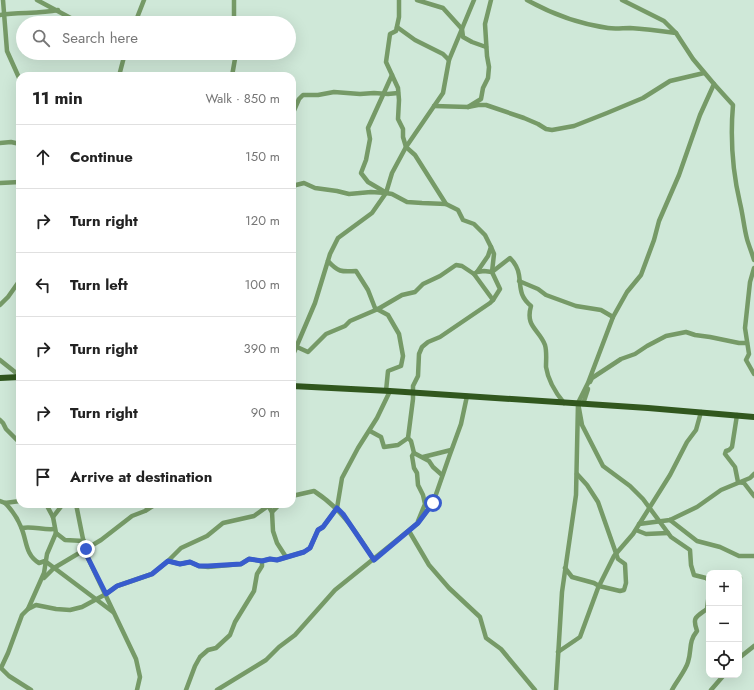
<!DOCTYPE html>
<html lang="en">
<head>
<meta charset="utf-8">
<style>
	body { margin:0; font-family:Jost,sans-serif; background:#f2f2f2; color:#222 }
	.controls { position:absolute; right:12px; bottom:12px; display:grid; overflow:hidden; border-radius:8px; box-shadow:0 4px 16px #0002 }
	.controls button { width:36px; height:36px; display:grid; place-items:center; padding:0; border:0; border-bottom:1px solid #e0e0e0; background:#fff; color:#222; font:20px sans-serif }
	.stop { position:absolute; width:12px; height:12px; margin:-9px; border:3px solid #385ccd; border-radius:50%; background:#fff }
	.stop.end { background:#385ccd; border-color:#fff; box-shadow:0 1px 4px #0008 }
	.list { margin:0; padding:0; list-style:none }
	h2 { display:flex; justify-content:space-between; align-items:center; height:52px; margin:0; padding:0 16px; font-size:17px }
	h2 small { font-size:13px; font-weight:400; color:#767676 }
	.list li { display:grid; grid-template-columns:26px 1fr auto; gap:12px; align-items:center; box-sizing:border-box; height:64px; padding:0 16px; border-top:1px solid #e0e0e0 }
	.list b { display:block; font-size:15px; white-space:nowrap }
	.list em { font-size:13px; font-style:normal; color:#767676 }
	.icon { flex:none; width:22px; height:22px; fill:none; stroke:currentColor; stroke-width:2; stroke-linecap:round; stroke-linejoin:round }
	.map { position:relative; flex:none; width:754px; height:690px; overflow:hidden }
	.search { position:absolute; background:#fff; box-shadow:0 4px 16px #0002; left:16px; top:16px; width:280px; height:44px; display:flex; align-items:center; gap:10px; box-sizing:border-box; padding:0 14px; border-radius:22px; color:#767676; font-size:15px }
	.panel { position:absolute; background:#fff; box-shadow:0 4px 16px #0002; left:16px; top:72px; width:280px; height:436px; border-radius:12px }
	.map>svg:first-child { display:block }
</style>
</head>
<body>
<div class="map">
<svg width="754" height="690" viewBox="0 0 754 690">
	<rect width="100%" height="100%" fill="#cfe8d8"/>
	<g fill="none" stroke-linecap="round" stroke-linejoin="round">
		<g stroke="#769a67" stroke-width="4.5">
			<path d="M3,0L7,51L20,80"/>
			<path d="M37,0L80,23"/>
			<path d="M234,0V23"/>
			<path d="M399,0V17L396,31L390,34L386,62L398,88L399,100L398,119L403,129V137L406,147L415,155L446,204L458,210L463,220L474,224L485,235L491,247L488,256L477,272L474,274L493,300L490,303L440,337L428,342L422,347L419,354L418,376L413,386V399L408,438L411,441L414,453L429,461L433,467L442,475"/>
			<path d="M417,0L443,8L462,29L463,37L472,42L486,47"/>
			<path d="M527,0C552,14 580,24 608,28C615,29 623,28 630,28C645,29 661,31 676,33L693,59L714,84L700,115L679,175L659,221L654,240L641,275L627,292L613,317L588,383L578,403"/>
			<path d="M622,0L664,21L676,33"/>
			<path d="M0,15C19,12 39,14 58,10"/>
			<path d="M135,23L144,0"/>
			<path d="M397,27L415,40L443,54L449,60"/>
			<path d="M119,76L125,53"/>
			<path d="M232,76L236,53"/>
			<path d="M714,84L733,105C730,140 732,169 740,203C743,215 744,228 747,239C749,246 752,253 754,260"/>
			<path d="M434,106L468,107L481,99L483,88L488,78L489,67L487,56L485,24L491,0"/>
			<path d="M468,107L478,105H486L524,118L538,124L546,129L552,130L574,126L607,113L643,98L670,81L704,73"/>
			<path d="M292,115L299,99L303,95H318L334,92L360,94L374,93L388,94L398,93"/>
			<path d="M0,143L11,142L20,144"/>
			<path d="M0,183L20,182"/>
			<path d="M292,186L304,183L315,188L337,191L349,194L371,192L386,193L392,194L407,202L422,203L446,204"/>
			<path d="M385,192L368,182L361,173L366,160L370,139L368,128L392,75"/>
			<path d="M491,247L494,254L492,272L500,289L493,300"/>
			<path d="M328,261C338,272 341,272 356,271L368,290L375,308L388,315L399,334L403,356L401,366L388,371L386,391"/>
			<path d="M754,268L750,282L745,328L749,354L746,360L754,374"/>
			<path d="M477,272L484,271L492,272L510,258C514,262 518,268 519,275C521,288 519,296 531,306C525,327 539,329 545,345C547,352 546,359 546,367C548,380 555,392 564,403"/>
			<path d="M519,281L538,289L546,295L576,306L601,310L613,317"/>
			<path d="M0,305L8,297L20,280"/>
			<path d="M297,347L308,352L326,334L345,326L350,321L378,309L402,295L415,292L423,284L440,276L456,265L462,266L474,274"/>
			<path d="M292,357L315,303L330,254L338,238L372,213L386,193L392,173L406,147L443,93L449,60L474,0"/>
			<path d="M0,360L20,376"/>
			<path d="M590,382L592,378L621,359L635,354L647,346L666,336L686,332L695,335L710,337L739,343H747"/>
			<path d="M583,404L588,389"/>
			<path d="M737,415L732,447L729,450L726,451L725,454L735,467L738,482L744,483L754,496"/>
			<path d="M0,420L3,423L6,429L20,443"/>
			<path d="M370,431L381,437L384,447L398,445L408,438"/>
			<path d="M414,453L412,456L414,468L417,473L418,485L423,495L425,504L418,521"/>
			<path d="M423,457L451,450"/>
			<path d="M292,496L314,491C343,510 355,531 374,560"/>
			<path d="M0,501L5,503L20,501"/>
			<path d="M5,503C12,510 17,517 21,527C27,540 25,555 39,563L45,561L113,612"/>
			<path d="M46,504L53,517L56,533L65,540L84,541"/>
			<path d="M76,504L86,554L136,659L140,677L137,690"/>
			<path d="M267,504L272,512L273,531L277,543L286,557"/>
			<path d="M272,512L280,504"/>
			<path d="M53,517L63,504"/>
			<path d="M670,520L697,541L720,547L739,556H754"/>
			<path d="M639,524L670,520L697,507L721,490L750,478L754,474"/>
			<path d="M22,528C32,526 43,530 54,529"/>
			<path d="M636,530L646,534L668,533"/>
			<path d="M409,531L429,565L449,588L480,617L486,638L501,649L535,690"/>
			<path d="M168,561L181,548L207,536L223,523L254,516L268,506"/>
			<path d="M565,568L572,577L594,583L599,586L620,591L624,590L626,583L625,564L618,559L598,502L587,485L577,474"/>
			<path d="M44,578L54,568L101,540L132,516L145,511L156,504"/>
			<path d="M739,579L740,578"/>
			<path d="M28,609L36,605L56,609L70,610L82,607L106,594L117,586L152,574L168,561L180,564L190,562L199,566L208,567L241,564L249,559L262,561"/>
			<path d="M558,652L580,637L598,588L614,556L633,534L670,475L687,442L696,430L701,412"/>
			<path d="M739,658L754,646"/>
			<path d="M31,690L9,676L1,668L8,653L22,615L28,609L44,573L47,554L56,533"/>
			<path d="M186,690L195,666L200,657L208,650L216,648L230,635L235,622L254,591L257,574L262,566V561L270,559L277,560L304,552L310,548L318,530L323,527L337,508L342,478L358,448L377,418L390,391"/>
			<path d="M217,690L266,660L279,647L295,635L335,590L418,523L433,503L449,457L461,424L467,396"/>
			<path d="M556,690L562,592L576,495L578,403L582,425L603,466L630,486L643,499L671,537L690,550L691,565L694,575L706,578L709,581"/>
			<path d="M672,690C676,682 686,670 688,662C692,650 688,642 697,631C692,617 696,617 707,609L709,593"/>
			<path d="M711,690L724,675"/>
		</g>
		<g stroke="#31571e" stroke-width="6">
			<path d="M0,378L20,377"/>
			<path d="M292,386L390,391L648,408L754,417"/>
		</g>
	</g>
	<g fill="none" stroke-linecap="round" stroke-linejoin="round">
		<path stroke="#385ccd" stroke-width="5" d="M86,549V554L106,594L117,586L152,574L168,561L180,564L190,562L199,566H208L241,564L249,559L262,561L270,559L277,560L304,552L310,548L318,530L323,527L337,508L343,514L374,560L418,523L433,503"/>
	</g>
</svg>
<div class="controls">
<button>+</button>
<button>−</button>
<button><svg class="icon" aria-label="locate" viewBox="0 0 24 24"><circle cx="12" cy="12" r="6"/><path d="M12 2v4M12 18v4M2 12h4M18 12h4"/></svg></button>
</div>
<div class="stop" style="left:433px;top:503px"></div>
<div class="stop end" style="left:86px;top:549px"></div>
<div class="search"><svg class="icon" aria-label="search" viewBox="0 0 24 24"><circle cx="10" cy="10" r="6"/><path d="M15 15l6 6"/></svg>Search here</div>
<section class="panel">
<h2>11 min<small>Walk · 850 m</small></h2>
<ul class="list">
<li><svg class="icon" aria-label="ahead" viewBox="0 0 24 24"><path d="M12 20V5M6 11l6-6 6 6"/></svg><div><b>Continue</b></div><em>150 m</em></li>
<li><svg class="icon" aria-label="right" viewBox="0 0 24 24"><path d="M7 20v-9h11M14 6l5 5-5 5"/></svg><div><b>Turn right</b></div><em>120 m</em></li>
<li><svg class="icon" aria-label="left" viewBox="0 0 24 24"><path d="M17 20v-9H6M10 6l-5 5 5 5"/></svg><div><b>Turn left</b></div><em>100 m</em></li>
<li><svg class="icon" aria-label="right" viewBox="0 0 24 24"><path d="M7 20v-9h11M14 6l5 5-5 5"/></svg><div><b>Turn right</b></div><em>390 m</em></li>
<li><svg class="icon" aria-label="right" viewBox="0 0 24 24"><path d="M7 20v-9h11M14 6l5 5-5 5"/></svg><div><b>Turn right</b></div><em>90 m</em></li>
<li><svg class="icon" aria-label="arrive" viewBox="0 0 24 24"><path d="M6 21V4h12l-3 4 3 4H6"/></svg><div><b>Arrive at destination</b></div></li>
</ul>
</section>
</div>
</body>
</html>
